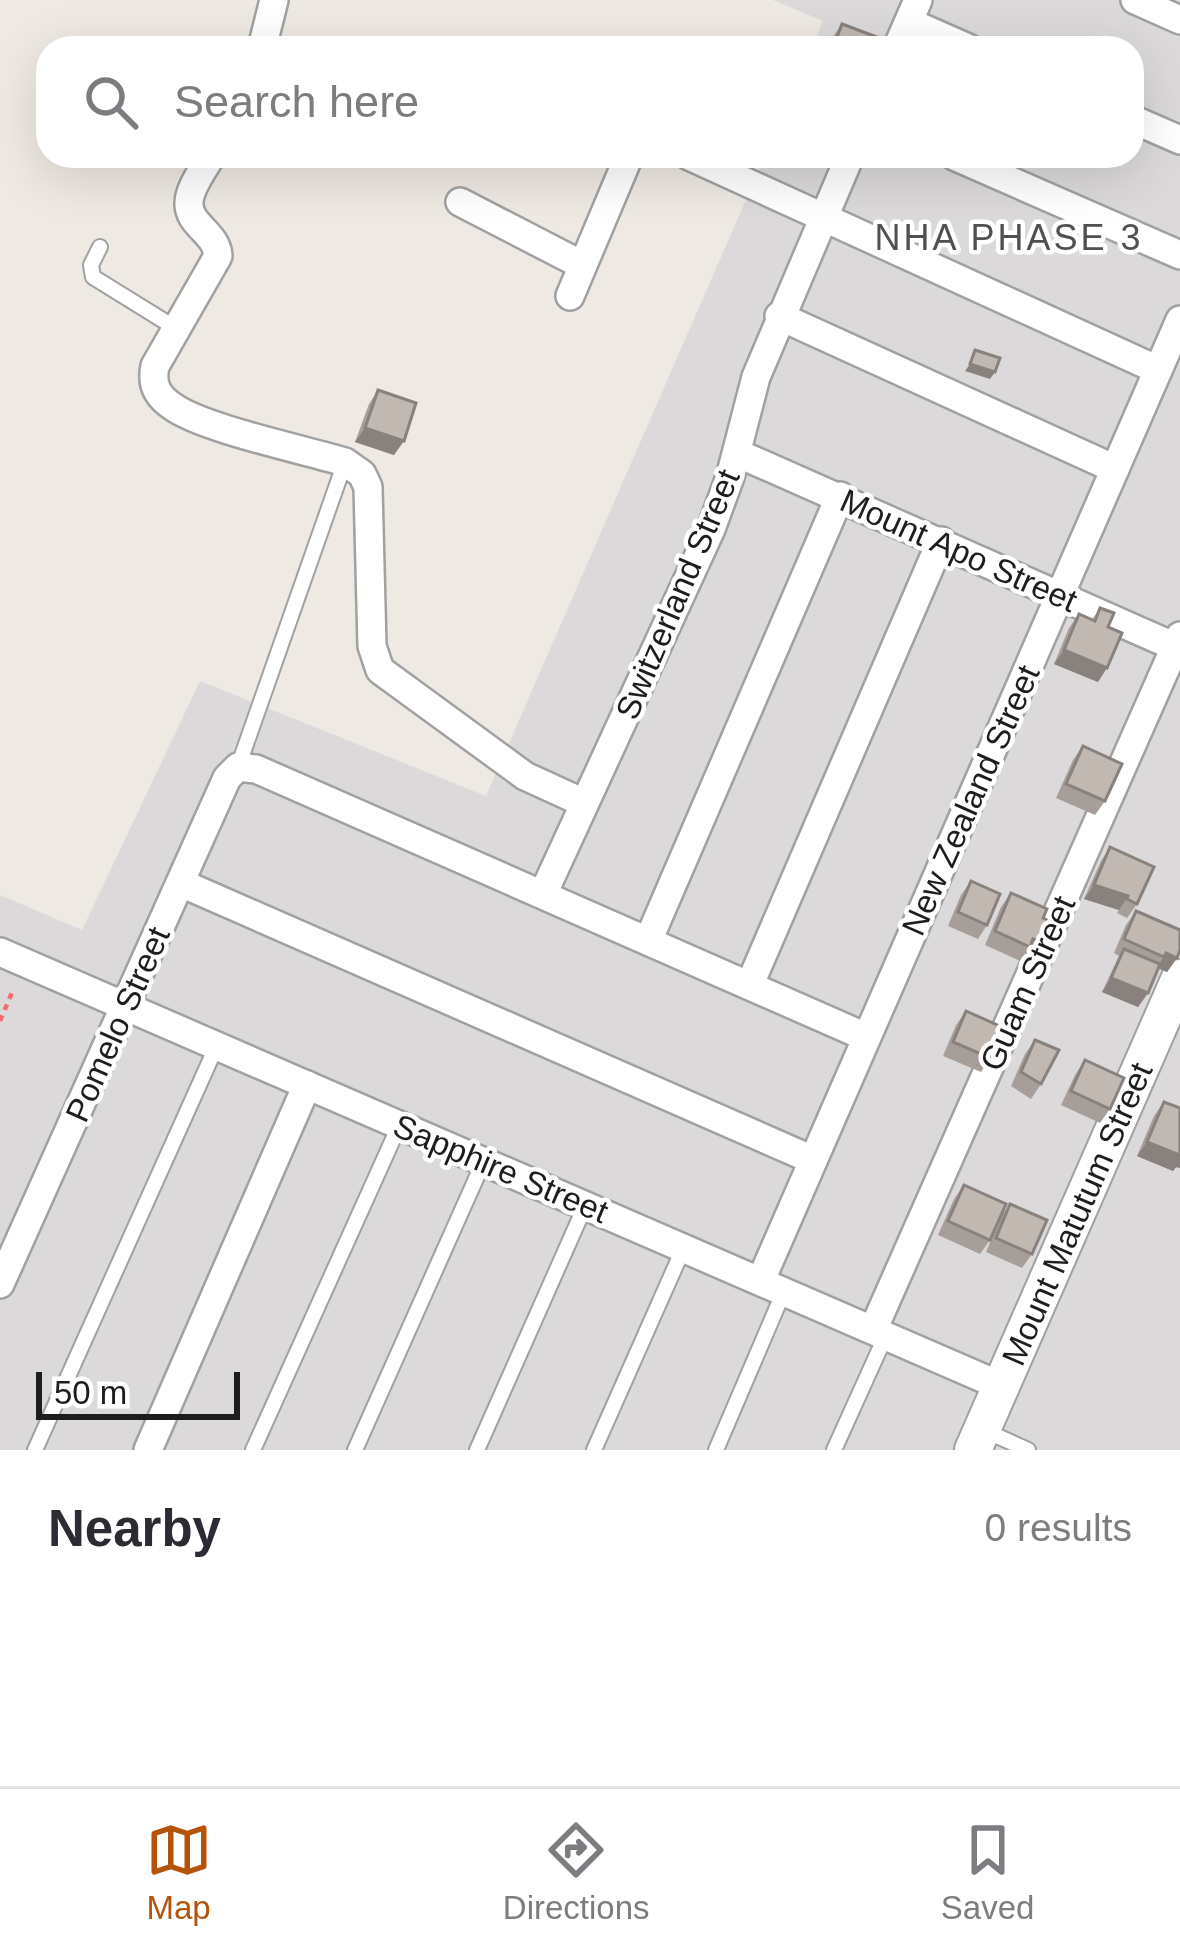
<!DOCTYPE html>
<html lang="en">
<head>
<meta charset="utf-8">
<style>
	body { margin:0; font-family:Helvetica,sans-serif; background:#f7f7f7; color:#2b2b33 }
	.scale { position:absolute; left:36px; bottom:30px; width:204px; box-sizing:border-box; padding-left:12px; border:6px solid #1d1d1d; border-top:0; font-size:33px; line-height:42px; white-space:nowrap; color:#1d1d1d; -webkit-text-stroke:9px #fff; paint-order:stroke }
	.list { margin:0; padding:0; list-style:none }
	h2 { display:flex; justify-content:space-between; align-items:center; height:156px; margin:0; padding:0 48px; font-size:51px }
	h2 small { font-size:39px; font-weight:400; color:#7c7c81 }
	.icon { flex:none; width:66px; height:66px; fill:none; stroke:currentColor; stroke-width:2; stroke-linecap:round; stroke-linejoin:round }
	.map { position:relative; flex:none; width:1180px; height:1450px; overflow:hidden }
	.search { position:absolute; background:#fff; box-shadow:0 12px 48px #0002; left:36px; right:36px; top:36px; height:132px; display:flex; align-items:center; gap:30px; box-sizing:border-box; padding:0 42px; border-radius:36px; color:#7c7c81; font-size:45px }
	.sheet { height:336px; background:#fff }
	nav { display:flex; justify-content:space-around; align-items:center; box-sizing:border-box; height:168px; border-top:3px solid #e1e1e2; background:#fff; font-size:33px; color:#7c7c81 }
	nav a { display:grid; justify-items:center; gap:6px }
	nav .on { color:#b45309 }
	.map>svg:first-child { display:block }
</style>
</head>
<body>
<div class="map">
<svg width="1180" height="1450" viewBox="0 0 1180 1450">
	<rect width="100%" height="100%" fill="#eee9e2"/>
	<g fill="#dbd9da">
		<path d="M773,0H1180V951L960,1450H0V895L82,930L200,681L486,796L765,156H1132V48H812L823,21Z"/>
		<path d="M1180,1016V1450H990Z"/>
	</g>
	<g fill="none" stroke-linecap="round" stroke-linejoin="round">
		<g stroke="#a1a1a1" stroke-width="18">
			<g id="service">
				<path d="M100,247L91,265L93,277L177,329"/>
				<path d="M238,767L345,462"/>
				<path d="M986,1431L1028,1450"/>
				<path d="M35,1450L217,1045"/>
				<path d="M253,1450L399,1126"/>
				<path d="M355,1450L483,1163"/>
				<path d="M477,1450L586,1204"/>
				<path d="M594,1450L684,1247"/>
				<path d="M716,1450L784,1291"/>
				<path d="M834,1450L886,1335"/>
			</g>
		</g>
		<g stroke="#a1a1a1" stroke-width="32">
			<g id="minor">
				<path d="M1135,0L1180,20"/>
				<path d="M909,22L968,48"/>
				<path d="M262,48L274,0"/>
				<path d="M897,48L918,0"/>
				<path d="M1132,119L1180,140"/>
				<path d="M211,156C204,169 189,188 189,203C188,225 217,233 218,256L155,366C151,384 157,396 172,406C201,428 305,450 345,462L362,474L368,487L372,646L380,670L525,776L584,803"/>
				<path d="M689,156L1158,370"/>
				<path d="M954,156L1180,255"/>
				<path d="M460,202L582,265"/>
				<path d="M570,296L629,156"/>
				<path d="M779,316L1115,469"/>
				<path d="M737,453L1180,649"/>
				<path d="M181,883L813,1160"/>
				<path d="M543,894L711,529L730,477L756,377L850,156"/>
				<path d="M648,941L840,496"/>
				<path d="M0,952L1001,1386"/>
				<path d="M750,984L941,541"/>
				<path d="M761,1280L1180,320"/>
				<path d="M0,1284L227,778L238,767L256,769L866,1037"/>
				<path d="M873,1330L1180,636"/>
				<path d="M148,1450L307,1085"/>
			</g>
		</g>
		<g stroke="#a1a1a1" stroke-width="40">
			<g id="tertiary">
				<path id="s1" d="M973,1450L1180,978"/>
			</g>
		</g>
		<path stroke="#f66c6b" stroke-width="4.5" stroke-dasharray="6 6" stroke-linecap="butt" d="M0,1021L13,990"/>
		<use href="#service" stroke="#fff" stroke-width="14"/>
		<use href="#minor" stroke="#fff" stroke-width="27"/>
		<use href="#tertiary" stroke="#fff" stroke-width="36"/>
	</g>
	<g fill="#a79e99">
		<path d="M842,24L888,48H828L832,38Z"/>
		<path d="M378,390L394,455L355,442L369,404Z"/>
		<path d="M1100,608L1108,627L1098,682L1054,664L1069,628L1079,614L1092,620Z"/>
		<path d="M1083,746L1105,801L1095,815L1056,798L1073,760Z"/>
		<path d="M1110,847L1137,904L1127,918L1117,913L1119,910L1084,899L1101,861Z"/>
		<path d="M971,881L987,925L978,939L948,926L961,895Z"/>
		<path d="M1011,893L1043,918V943L1033,957L1025,954L1020,961L985,945L1001,907Z"/>
		<path d="M1136,911L1177,958L1167,972L1158,968L1148,993L1138,1007L1102,992L1119,956L1114,953L1126,925Z"/>
		<path d="M966,1011L990,1058L981,1072L943,1056L956,1025Z"/>
		<path d="M1035,1040L1041,1084L1031,1099L1011,1086L1025,1054Z"/>
		<path d="M1085,1060L1110,1109L1100,1123L1061,1105L1075,1075Z"/>
		<path d="M1164,1102L1180,1108V1168L1176,1167L1173,1171L1137,1156L1154,1116Z"/>
		<path d="M964,1185L990,1240L980,1254L938,1235L954,1199Z"/>
		<path d="M1010,1204L1032,1254L1022,1268L986,1252L1000,1218Z"/>
	</g>
	<g fill="#88817d">
		<path d="M970,364L995,372L990,379L965,371Z"/>
		<path d="M365,428L404,441L394,455L355,442Z"/>
		<path d="M1064,650L1107,668L1098,682L1054,664Z"/>
		<path d="M1094,885L1128,896L1119,910L1084,899Z"/>
		<path d="M1166,953L1177,958L1167,972L1157,968Z"/>
		<path d="M1111,978L1148,993L1138,1007L1102,992Z"/>
		<path d="M1147,1142L1180,1155V1168L1176,1167L1173,1171L1137,1156Z"/>
	</g>
	<g fill="#c2b8b2" stroke="#88817d" stroke-width="3">
		<path d="M842,24L890,42L888,48H833Z"/>
		<path d="M975,350L1000,358L995,372L970,364Z"/>
		<path d="M378,390L416,403L404,441L365,428Z"/>
		<path d="M1100,608L1114,613L1108,627L1122,633L1107,668L1064,650L1079,614L1095,621Z"/>
		<path d="M1083,746L1122,764L1105,801L1066,784Z"/>
		<path d="M1110,847L1154,867L1137,904L1127,899L1128,896L1094,885Z"/>
		<path d="M971,881L1000,894L987,925L958,912Z"/>
		<path d="M1011,893L1047,909L1043,918L1052,922L1043,943L1033,939L1030,947L995,931Z"/>
		<path d="M1136,911L1180,930V950L1177,958L1166,953L1164,957L1124,939Z"/>
		<path d="M1124,949L1160,964L1148,993L1111,978Z"/>
		<path d="M966,1011L1004,1028L990,1058L953,1042Z"/>
		<path d="M1035,1040L1059,1050L1041,1084L1021,1072Z"/>
		<path d="M1085,1060L1124,1078L1110,1109L1071,1091Z"/>
		<path d="M1164,1102L1180,1108V1155L1147,1142Z"/>
		<path d="M964,1185L1006,1204L990,1240L948,1221Z"/>
		<path d="M1010,1204L1047,1220L1032,1254L996,1238Z"/>
	</g>
	<g text-anchor="middle" stroke-width="9" stroke-linejoin="round" paint-order="stroke">
		<g font-size="33" fill="#1d1d1d" stroke="#fff">
			<text transform="translate(959 550) rotate(24)" y="12">Mount Apo Street</text>
			<text transform="translate(677 594) rotate(-67)" y="12">Switzerland Street</text>
			<text transform="translate(970 800) rotate(-66)" y="12">New Zealand Street</text>
			<text transform="translate(1027 983) rotate(-66)" y="12">Guam Street</text>
			<text transform="translate(117 1024) rotate(-66)" y="12">Pomelo Street</text>
			<text transform="translate(501 1168) rotate(23)" y="12">Sapphire Street</text>
			<text dy="12" stroke="none"><textPath href="#s1" startOffset="258">Mount Matutum Street</textPath></text>
		</g>
		<g font-size="36" letter-spacing="3" fill="#505050" stroke="#fff">
			<text x="1009" y="250">NHA PHASE 3</text>
		</g>
	</g>
</svg>
<div class="scale">50 m</div>
<div class="search"><svg class="icon" aria-label="search" viewBox="0 0 24 24"><circle cx="10" cy="10" r="6"/><path d="M15 15l6 6"/></svg>Search here</div>
</div>
<section class="sheet">
<h2>Nearby<small>0 results</small></h2>
<ul class="list">
</ul>
</section>
<nav>
<a class="on"><svg class="icon" aria-label="map" viewBox="0 0 24 24"><path d="M3 6l6-2 6 2 6-2v14l-6 2-6-2-6 2zM9 4v14M15 6v14"/></svg>Map</a>
<a><svg class="icon" aria-label="directions" viewBox="0 0 24 24"><path d="M12 3l9 9-9 9-9-9zM9 14v-3h6M13 9l2 2-2 2"/></svg>Directions</a>
<a><svg class="icon" aria-label="saved" viewBox="0 0 24 24"><path d="M7 4h10v16l-5-4-5 4z"/></svg>Saved</a>
</nav>
</body>
</html>
